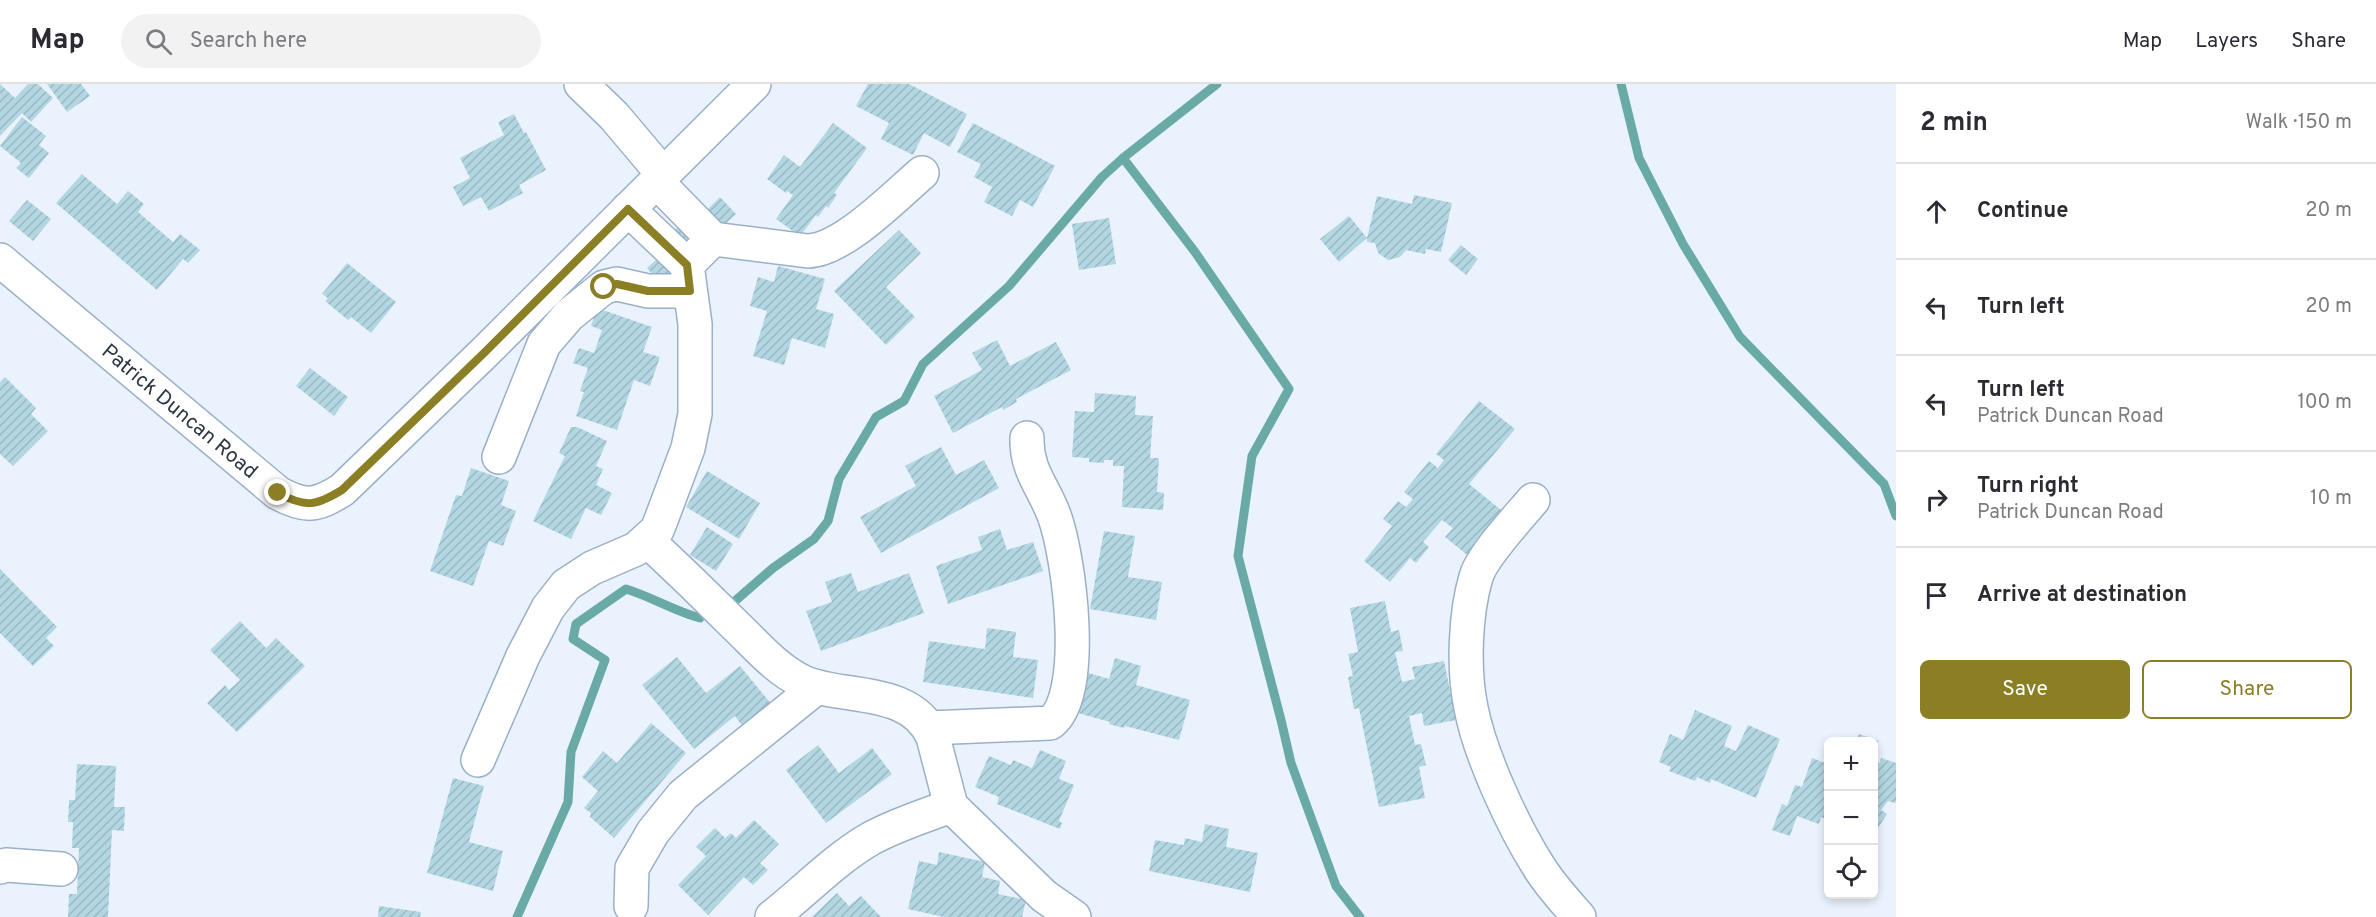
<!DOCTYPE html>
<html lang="en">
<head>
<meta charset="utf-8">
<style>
	body { margin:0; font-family:Overpass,sans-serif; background:#f2f2f3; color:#2b2b33 }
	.controls { position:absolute; right:18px; bottom:18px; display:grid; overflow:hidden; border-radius:9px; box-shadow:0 3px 9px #0003 }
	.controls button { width:54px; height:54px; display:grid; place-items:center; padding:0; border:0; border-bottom:2px solid #e1e1e2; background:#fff; color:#2b2b33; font:30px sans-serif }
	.stop { position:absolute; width:18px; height:18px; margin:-14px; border:4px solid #8b7f26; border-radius:50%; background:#fff }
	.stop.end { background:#8b7f26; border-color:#fff; box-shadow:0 2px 6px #0008 }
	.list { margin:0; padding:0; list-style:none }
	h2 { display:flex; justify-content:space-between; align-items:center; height:78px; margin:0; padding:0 24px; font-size:26px }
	h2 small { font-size:20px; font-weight:400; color:#7c7c81 }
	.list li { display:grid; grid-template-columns:39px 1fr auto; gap:18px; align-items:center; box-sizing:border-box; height:96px; padding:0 24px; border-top:2px solid #e1e1e2 }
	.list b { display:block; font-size:22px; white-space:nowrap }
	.list p { margin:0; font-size:20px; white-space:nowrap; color:#7c7c81 }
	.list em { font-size:20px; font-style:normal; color:#7c7c81 }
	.actions { display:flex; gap:12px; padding:18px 24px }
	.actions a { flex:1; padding:14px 0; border:2px solid #8b7f26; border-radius:9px; text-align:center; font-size:21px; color:#8b7f26 }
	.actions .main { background:#8b7f26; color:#fff }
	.icon { flex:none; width:33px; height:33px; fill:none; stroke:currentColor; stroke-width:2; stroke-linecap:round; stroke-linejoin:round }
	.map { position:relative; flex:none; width:1896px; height:833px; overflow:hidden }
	header { display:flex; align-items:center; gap:36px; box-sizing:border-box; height:84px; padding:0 30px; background:#fff; border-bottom:2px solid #e1e1e2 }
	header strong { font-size:28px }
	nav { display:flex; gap:33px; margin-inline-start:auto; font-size:21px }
	.search { width:420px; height:54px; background:#f2f2f3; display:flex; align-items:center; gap:15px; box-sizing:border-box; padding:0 21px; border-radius:33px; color:#7c7c81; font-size:22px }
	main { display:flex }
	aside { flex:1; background:#fff }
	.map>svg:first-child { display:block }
</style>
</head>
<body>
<header>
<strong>Map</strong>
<div class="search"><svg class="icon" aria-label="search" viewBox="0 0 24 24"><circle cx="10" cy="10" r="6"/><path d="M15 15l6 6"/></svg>Search here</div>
<nav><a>Map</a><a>Layers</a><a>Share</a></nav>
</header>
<main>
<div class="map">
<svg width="1896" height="833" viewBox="0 0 1896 833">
	<defs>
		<pattern id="building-hatch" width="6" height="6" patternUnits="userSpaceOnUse" patternTransform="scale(1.5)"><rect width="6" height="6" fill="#b3d6e3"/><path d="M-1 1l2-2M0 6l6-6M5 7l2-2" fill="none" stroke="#9ab8c4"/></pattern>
	</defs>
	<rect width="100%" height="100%" fill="#eaf3fd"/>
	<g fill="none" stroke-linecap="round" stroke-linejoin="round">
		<g stroke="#6aaaa6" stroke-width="9">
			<path d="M1217,0L1123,74L1195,168L1289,305L1252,372L1238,472L1281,636L1291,679L1336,802L1360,833"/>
			<path d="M1621,0L1639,74L1683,160L1740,253L1884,400L1896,432"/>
			<path d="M735,517L773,484L814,455L828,437L839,395L876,333L904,317L923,280L1009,202L1102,93L1123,74"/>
			<path d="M517,833L568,718L571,668L605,576L573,555L576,540L626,505C652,513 674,527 700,534"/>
		</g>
	</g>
	<g fill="url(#building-hatch)">
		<path d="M0,0L15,14L28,0H38L53,14L31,38L22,29L0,52Z"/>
		<path d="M47,0H81L90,12L67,28Z"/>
		<path d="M868,0H909L967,30L950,63L924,49L913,71L881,55L889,39L856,22Z"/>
		<path d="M514,30L524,49L526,48L546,86L519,101L523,109L489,127L481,113L463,122L453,103L470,94L460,74L504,51L498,38Z"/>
		<path d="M22,33L46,52L39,61L49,69L29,94L16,84L21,79L0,62Z"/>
		<path d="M833,39L867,64L834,109L837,111L828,124L826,122L818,133L816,131L800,152L776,135L793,111L787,107L786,109L767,95L784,71L800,83Z"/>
		<path d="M973,39L1055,82L1033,123L1020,116L1012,132L984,118L992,103L974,93L981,80L957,68Z"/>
		<path d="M82,90L117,120L128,107L144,120L138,128L173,158L180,150L200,166L188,179L183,175L157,206L56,119Z"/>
		<path d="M1414,111L1452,119L1441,168L1426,165L1425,170L1406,166L1400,173L1388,176L1378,169L1375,159L1367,158V154L1339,178L1320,155L1349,132L1367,154L1377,112L1412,120Z"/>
		<path d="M720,113L736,130L720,145L704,129Z"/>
		<path d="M27,116L51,135L33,157L9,137Z"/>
		<path d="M1109,134L1116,180L1079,186L1072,140Z"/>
		<path d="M685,136L702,152L686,168L669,151Z"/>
		<path d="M899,146L921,169L886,203L915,233L886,261L834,207Z"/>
		<path d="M1461,161L1478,175L1466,191L1448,176Z"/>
		<path d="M665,168L681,186L663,202L647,184Z"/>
		<path d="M347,179L396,218L371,249L351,233L348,236L325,217L328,214L322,210Z"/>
		<path d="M778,182L825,195L816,225L834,230L825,264L792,254L784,281L753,272L767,227L750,222L758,193L774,198Z"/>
		<path d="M597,224L652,243L643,268L660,273L650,302L634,296L617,346L576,332L584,308L580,307L588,284L573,279L579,264L594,269L602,246L591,242Z"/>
		<path d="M997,256L1010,282L1056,258L1071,286L1016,315L1017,318L1003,326L1002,323L953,349L934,312L982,286L972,269Z"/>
		<path d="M310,284L348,313L334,332L296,302Z"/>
		<path d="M5,293L36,324L31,330L48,347L13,382L0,370V298Z"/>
		<path d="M1095,309L1136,312L1135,331L1153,332L1150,374H1159L1157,408L1164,409L1163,426L1122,423L1124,382H1113V376H1104V379L1089,378V374L1072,373L1075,327L1094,328Z"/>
		<path d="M1479,317L1515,345L1469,400L1506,430L1471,474L1445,453L1453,444L1442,436L1423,458L1429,463L1416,479L1410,474L1390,498L1364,477L1392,442L1383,435L1398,417L1406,423L1413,415L1404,408L1429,377L1438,384L1444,376L1436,370Z"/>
		<path d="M571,343H577L607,357L596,382L603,385L596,401L612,409L601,431L586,424L571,455L533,437L565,372L559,369Z"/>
		<path d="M941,363L956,391L984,376L999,404L881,469L860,433L916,402L905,382Z"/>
		<path d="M471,384L509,397L501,421L516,427L503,462L489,457L473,502L430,487L456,411L462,412Z"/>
		<path d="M707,387L760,419L739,455L686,423Z"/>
		<path d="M707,443L733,460L716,487L690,471Z"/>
		<path d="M1000,445L1007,466L1033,458L1043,487L948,520L936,482L982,466L978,453Z"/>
		<path d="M1104,447L1135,452L1128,493L1162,498L1156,536L1090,525Z"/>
		<path d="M0,485L57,543L46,554L54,562L33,582L0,549Z"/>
		<path d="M851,489L858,508L909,489L924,529L821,567L806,527L832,518L825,498Z"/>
		<path d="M1385,517L1391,548L1399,546L1403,567L1395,568L1402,598L1415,595L1412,583L1444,577L1456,636L1424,642L1422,629L1409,632L1415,661L1421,660L1426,681L1419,683L1425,714L1379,723L1359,624L1354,625L1348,593L1353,592L1348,570L1358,568L1350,524Z"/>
		<path d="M240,537L266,564L276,554L305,582L237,648L207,619L225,601L229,606L240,596L210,566Z"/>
		<path d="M987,544L1016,548L1013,573L1038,576L1033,614L923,598L929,557L985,565Z"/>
		<path d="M677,573L706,609L740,582L772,621L744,644L735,632L694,665L642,601Z"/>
		<path d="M1115,574L1141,582L1136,601L1190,616L1179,656L1125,642L1124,644L1109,640L1110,638L1074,628L1085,588L1109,595Z"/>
		<path d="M1695,626L1732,642L1724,662L1736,667L1748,641L1780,655L1756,714L1711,695L1710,699L1697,693L1695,697L1669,687L1671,683L1659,678L1670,650L1683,656Z"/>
		<path d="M651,639L686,669L614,754L590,733L591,729L584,724L598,707L582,693L603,667L617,679Z"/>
		<path d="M1859,650L1879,657V658H1856Z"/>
		<path d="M818,661L839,689L872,664L892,690L826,739L786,686Z"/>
		<path d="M1040,666L1066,677L1059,695L1074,701L1059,737L1062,739L1060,745L997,720L999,713L975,703L989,672L1011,681L1013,676L1032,684Z"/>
		<path d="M1812,674L1828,680V736L1821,733L1819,740L1797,732L1790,752L1772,746L1782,720L1787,722L1795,701L1802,703Z"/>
		<path d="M1881,674L1896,679V718L1895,719L1888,717L1881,726L1887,730L1876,747L1874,746V677L1880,679Z"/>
		<path d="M77,680L116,682L114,723H125L124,747L112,746L108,833H68L69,810H77L79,764H72L73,738H68L69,716H75Z"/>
		<path d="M453,694L484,702L469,758L503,767L493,807L427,789Z"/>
		<path d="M754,736L779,760L760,779L768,786L753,801L744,793L708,831L678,801L706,772L696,763L715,744L725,754L731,749L736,754Z"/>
		<path d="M1205,740L1229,745L1226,763L1258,769L1250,808L1149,787L1155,756L1184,761L1185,754L1202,758Z"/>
		<path d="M939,768L985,778L982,793L1000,797L998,810L1026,816L1022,833H944L908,825L919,777L937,781Z"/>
		<path d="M837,809L849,822L861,812L881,833H812Z"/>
		<path d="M379,822L421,828L420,833H378Z"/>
	</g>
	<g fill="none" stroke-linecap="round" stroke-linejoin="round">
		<g stroke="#9bb0c7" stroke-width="36">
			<g id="minor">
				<path d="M581,0L614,32L663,90"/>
				<path d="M628,125L687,181"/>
				<path d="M713,155L808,167C843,166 895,112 922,89"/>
				<path d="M0,176L278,409C306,424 316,422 342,406L485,268L754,0"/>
				<path d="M499,373L544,260L569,231L604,203L617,200L648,207H690"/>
				<path d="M1533,416C1518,434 1482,472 1476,493C1465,530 1463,586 1471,624C1480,671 1513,742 1539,783C1550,801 1565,817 1579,833"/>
				<path d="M647,456C677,484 707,513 736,542C757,562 777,586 803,598C844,616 911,602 933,653L951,722L1044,812L1074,833"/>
				<path d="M929,644L1050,639C1088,612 1069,471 1054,431C1043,402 1026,386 1027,354"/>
				<path d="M478,676L523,572L548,524L566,501L592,484L636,465L657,446L661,436L688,364L695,330V240L687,181L713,155L656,97"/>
				<path d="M0,783L6,781L61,785"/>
				<path d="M631,822L632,784L653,748L683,711L817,603"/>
				<path d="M772,833C804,808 834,776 870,755C895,741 924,732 951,722"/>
			</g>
		</g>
		<use href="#minor" stroke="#fff" stroke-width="33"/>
	</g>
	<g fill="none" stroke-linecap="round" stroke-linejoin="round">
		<path stroke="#8b7f26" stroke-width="8" d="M278,409C306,424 316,422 342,406L485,268L628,125L687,181L690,207H648L617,200L604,203"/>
	</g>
	<g text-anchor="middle" stroke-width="4.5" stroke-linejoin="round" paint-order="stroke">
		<g font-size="21" fill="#303943" stroke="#fff">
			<text transform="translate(180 327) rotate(40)" y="7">Patrick Duncan Road</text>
		</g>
	</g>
</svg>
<div class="controls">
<button>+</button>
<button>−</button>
<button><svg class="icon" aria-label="locate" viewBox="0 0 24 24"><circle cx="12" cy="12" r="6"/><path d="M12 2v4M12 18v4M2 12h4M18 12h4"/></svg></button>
</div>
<div class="stop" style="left:604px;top:203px"></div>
<div class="stop end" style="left:278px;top:409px"></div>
</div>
<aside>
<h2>2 min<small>Walk · 150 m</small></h2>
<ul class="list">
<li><svg class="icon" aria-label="ahead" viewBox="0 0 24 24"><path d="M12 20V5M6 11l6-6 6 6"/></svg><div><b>Continue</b></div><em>20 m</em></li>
<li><svg class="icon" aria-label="left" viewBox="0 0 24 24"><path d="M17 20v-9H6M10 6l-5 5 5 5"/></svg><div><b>Turn left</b></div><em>20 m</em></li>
<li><svg class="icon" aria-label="left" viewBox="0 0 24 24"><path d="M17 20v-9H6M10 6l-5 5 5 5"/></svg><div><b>Turn left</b><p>Patrick Duncan Road</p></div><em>100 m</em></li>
<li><svg class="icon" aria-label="right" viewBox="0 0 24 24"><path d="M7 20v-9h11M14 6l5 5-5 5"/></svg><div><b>Turn right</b><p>Patrick Duncan Road</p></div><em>10 m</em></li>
<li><svg class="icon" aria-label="arrive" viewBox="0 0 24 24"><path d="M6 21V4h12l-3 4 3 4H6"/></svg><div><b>Arrive at destination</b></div></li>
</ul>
<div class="actions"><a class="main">Save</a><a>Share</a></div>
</aside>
</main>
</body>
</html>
